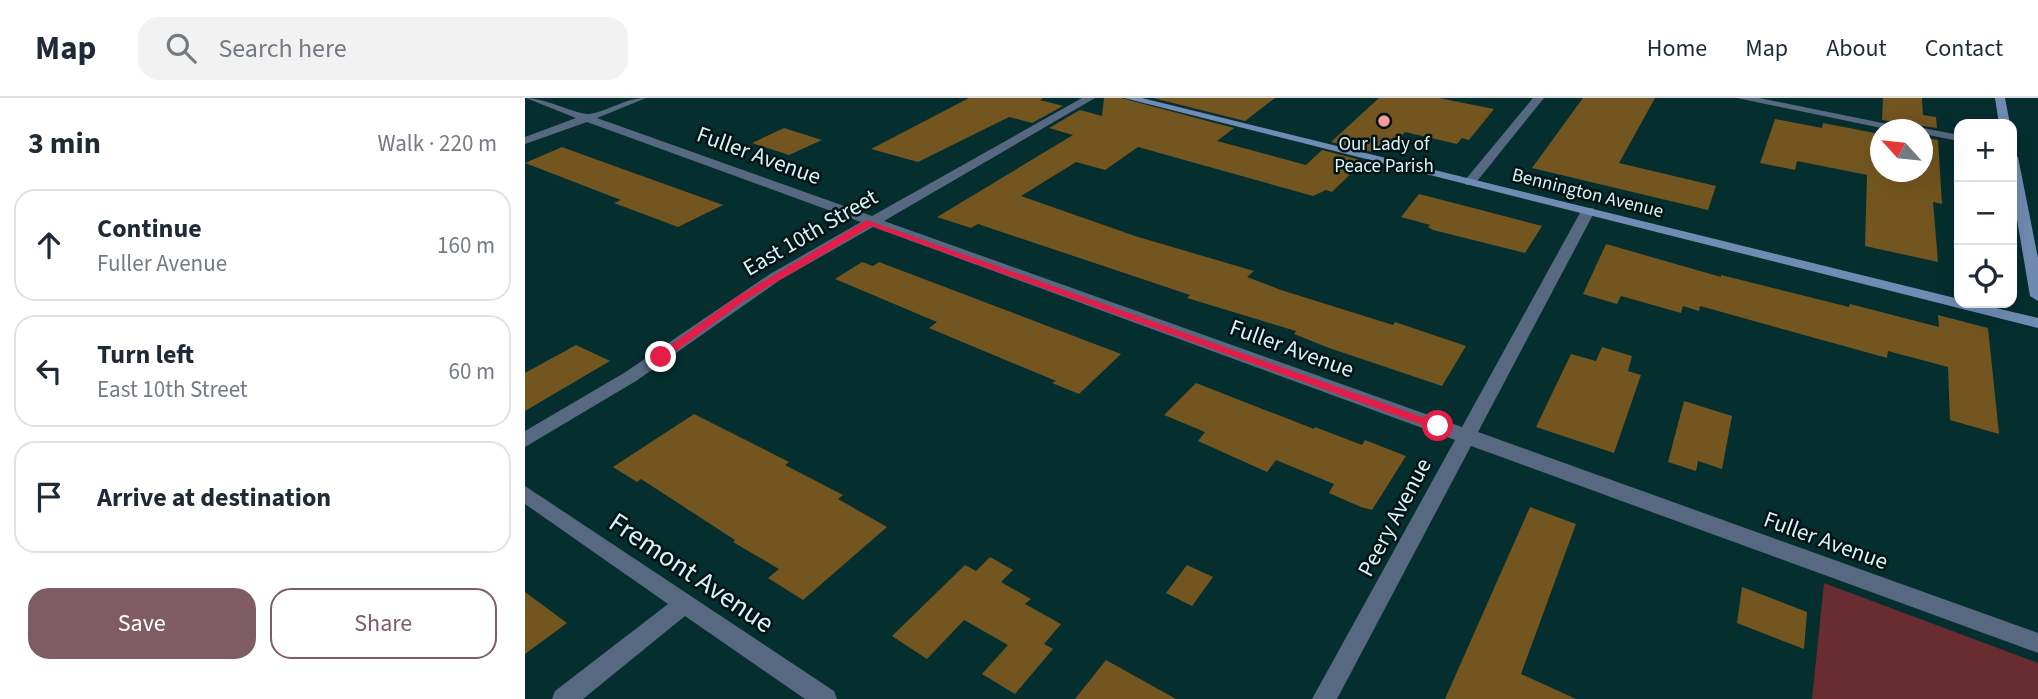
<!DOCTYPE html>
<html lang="en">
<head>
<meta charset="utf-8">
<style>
	body { margin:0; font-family:"Source Sans 3",sans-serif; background:#f2f2f3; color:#1f2937 }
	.controls { position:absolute; right:21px; top:21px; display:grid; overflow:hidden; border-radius:14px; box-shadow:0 7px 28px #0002 }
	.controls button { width:63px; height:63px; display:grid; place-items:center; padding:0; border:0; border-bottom:2px solid #e0e1e3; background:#fff; color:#1f2937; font:35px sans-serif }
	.compass { position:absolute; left:1345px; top:21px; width:63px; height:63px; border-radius:50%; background:#fff; box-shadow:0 7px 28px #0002; rotate:297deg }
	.stop { position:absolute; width:21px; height:21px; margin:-16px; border:5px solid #e11d48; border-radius:50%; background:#fff }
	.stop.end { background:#e11d48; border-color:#fff; box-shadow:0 2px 7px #0008 }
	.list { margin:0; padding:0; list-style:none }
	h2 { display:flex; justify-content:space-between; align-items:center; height:91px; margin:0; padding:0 28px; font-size:30px }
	h2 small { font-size:23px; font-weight:400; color:#747a83 }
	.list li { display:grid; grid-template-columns:46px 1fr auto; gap:21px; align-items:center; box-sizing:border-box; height:112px; margin:0 14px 14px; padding:0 14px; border:2px solid #e0e1e3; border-radius:21px }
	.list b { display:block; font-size:26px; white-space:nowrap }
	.list p { margin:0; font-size:23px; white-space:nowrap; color:#747a83 }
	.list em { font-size:23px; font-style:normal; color:#747a83 }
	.actions { display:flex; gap:14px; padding:21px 28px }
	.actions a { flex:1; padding:16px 0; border:2px solid #7f5c64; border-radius:21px; text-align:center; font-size:24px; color:#7f5c64 }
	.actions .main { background:#7f5c64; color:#fff }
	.icon { flex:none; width:38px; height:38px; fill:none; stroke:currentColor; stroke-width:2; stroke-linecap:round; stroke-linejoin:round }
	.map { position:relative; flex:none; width:1513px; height:601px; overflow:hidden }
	header { display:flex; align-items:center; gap:42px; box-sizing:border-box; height:98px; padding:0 35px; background:#fff; border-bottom:2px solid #e0e1e3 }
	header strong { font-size:33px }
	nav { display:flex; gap:38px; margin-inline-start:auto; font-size:24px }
	.search { width:490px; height:63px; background:#f2f2f3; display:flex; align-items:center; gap:18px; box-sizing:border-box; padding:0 24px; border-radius:21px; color:#747a83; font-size:26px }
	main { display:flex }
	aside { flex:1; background:#fff }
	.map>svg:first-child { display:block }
</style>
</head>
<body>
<header>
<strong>Map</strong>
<div class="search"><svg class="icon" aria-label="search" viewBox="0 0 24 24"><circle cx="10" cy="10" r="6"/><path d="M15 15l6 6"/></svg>Search here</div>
<nav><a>Home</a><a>Map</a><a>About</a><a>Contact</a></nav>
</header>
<main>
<aside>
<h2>3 min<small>Walk · 220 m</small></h2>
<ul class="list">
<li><svg class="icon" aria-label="ahead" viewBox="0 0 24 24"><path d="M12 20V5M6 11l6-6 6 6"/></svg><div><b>Continue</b><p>Fuller Avenue</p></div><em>160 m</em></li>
<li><svg class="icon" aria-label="left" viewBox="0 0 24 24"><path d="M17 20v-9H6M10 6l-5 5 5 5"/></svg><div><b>Turn left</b><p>East 10th Street</p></div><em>60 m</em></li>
<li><svg class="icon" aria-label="arrive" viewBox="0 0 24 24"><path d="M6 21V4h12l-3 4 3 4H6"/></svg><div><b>Arrive at destination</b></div></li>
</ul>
<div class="actions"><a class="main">Save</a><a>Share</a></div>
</aside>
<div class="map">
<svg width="1513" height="601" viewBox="0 0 1513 601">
	<rect width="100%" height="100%" fill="#052e2f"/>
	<path fill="#692c30" d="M1299,485L1513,565V601H1287Z"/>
	<g fill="#73551f">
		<path d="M444,0H518L515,2L538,8L507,25L484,19L393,64L346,51Z"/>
		<path d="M579,0H596L709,30L692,43L781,67L797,52L839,63L807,94L801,92L788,98L613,49L580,72L551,64L496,98L610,138L729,173L722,179L756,192L868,227L870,224L941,248L917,288L804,250L769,236L771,233L662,200L665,197L453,126L446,130L412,119L548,37L524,30L555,12L577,18Z"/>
		<path d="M628,0H750L720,23Z"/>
		<path d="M854,0H914L969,11L944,42L937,40L932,46L880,34L869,45L859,42L848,54L806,44Z"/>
		<path d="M1058,0H1130L1094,65L1191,88L1183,112L1007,70Z"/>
		<path d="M1358,0H1397L1398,17L1411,19L1412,30L1357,22Z"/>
		<path d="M1250,21L1297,30L1298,25L1355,36V74H1397V39L1413,42L1417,106L1408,104L1413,164L1340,148L1342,77L1272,63L1270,72L1235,65Z"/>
		<path d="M259,30L297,42L264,57L227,45Z"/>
		<path d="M37,49L92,69L198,107L153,129L89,105L96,102L0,65Z"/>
		<path d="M894,96L956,112L1017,128L1000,155L908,132L903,129L905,127L876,119Z"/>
		<path d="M1081,146L1196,179V177L1324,209L1325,206L1414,229L1413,217L1463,230L1474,336L1425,322L1423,269L1363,253L1362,260L1175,208L1174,213L1158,208L1156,215L1096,198L1092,206L1058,196Z"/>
		<path d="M337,164L348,168L354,164L596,256L554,296L527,285L531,283L404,230L412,224L310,181Z"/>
		<path d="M51,247L85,263L0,313V275Z"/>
		<path d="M1077,249L1107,258L1103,273L1116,277L1089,355L1011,329L1046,256L1071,263Z"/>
		<path d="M671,285L789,331L790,329L837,347L840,342L881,358L847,412L836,409L804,395L809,386L751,362L742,374L673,343L680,334L639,317Z"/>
		<path d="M1159,303L1207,318L1197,371L1173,363L1171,373L1143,364Z"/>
		<path d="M169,316L264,364L260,367L318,397L313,401L362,429L278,502L243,480L254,471L208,444L210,442L116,381L112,384L88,369Z"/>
		<path d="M1005,409L1051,426L996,576L1051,601H920Z"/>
		<path d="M465,459L488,472L476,484L506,501L500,506L536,526L519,546L528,551L490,596L457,576L483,547L439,522L402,561L367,538L440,467L451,473Z"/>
		<path d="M662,467L688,479L667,508L641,495Z"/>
		<path d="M1217,489L1282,514L1279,551L1212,525Z"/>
		<path d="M0,494L42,525L0,556Z"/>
		<path d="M581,562L651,601H550Z"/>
	</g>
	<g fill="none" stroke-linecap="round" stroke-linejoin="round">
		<g fill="#576881" fill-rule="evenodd">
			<path d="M1,0C21,0 52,17 64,16C84,13 100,0 121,0L72,20L347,118L557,0H570L359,123L937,329L1056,113L1058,110H1068L1070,113L953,334L1513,535V555L946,348L812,601H787L930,342L348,129L255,182L111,283L0,349V333L99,275L245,176L336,124L62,24L0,46V39L51,20Z"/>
			<path d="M1008,0H1019L949,87H941V81Z"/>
			<path d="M1212,0H1234L1392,32H1366Z"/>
			<path d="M1398,30L1434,37V43L1398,36V32H1393Z"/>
			<path d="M0,388L309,593L312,601H280L160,518L58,601H27L30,593L143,506L0,406Z"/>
		</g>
		<g fill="#718cb4" fill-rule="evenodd">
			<path d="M599,0H617L1434,201V205H1450L1513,220V230Z"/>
			<path d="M1470,0H1480L1485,26H1474Z"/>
			<path d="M1487,55L1493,59L1513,160V203L1505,198L1487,92Z"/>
		</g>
	</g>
	<path fill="#e11d48" d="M342,122L917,326L919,328L909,331L346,128L219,203L140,261H133V256L212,199Z"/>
	<circle fill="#f59b9c" stroke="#011415" stroke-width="2.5" cx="859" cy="23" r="7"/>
	<g text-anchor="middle" stroke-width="5" stroke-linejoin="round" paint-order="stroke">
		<g font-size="19" fill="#daf3f4" stroke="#011415">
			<text x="859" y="52">Our Lady of<tspan x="859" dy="22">Peace Parish</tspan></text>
		</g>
		<g font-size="19" fill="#daf3f4" stroke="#011415">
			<text transform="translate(1063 94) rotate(14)" y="7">Bennington Avenue</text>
		</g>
		<g font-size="23" fill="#daf3f4" stroke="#011415">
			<text transform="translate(234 57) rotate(20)" y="8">Fuller Avenue</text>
			<text transform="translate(285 134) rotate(-30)" y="8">East 10th Street</text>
			<text transform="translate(767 250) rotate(20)" y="8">Fuller Avenue</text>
			<text transform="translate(869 419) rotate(-62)" y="8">Peery Avenue</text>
			<text transform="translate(1301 442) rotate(20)" y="8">Fuller Avenue</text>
		</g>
		<g font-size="28" fill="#daf3f4" stroke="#011415">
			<text transform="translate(167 474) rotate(34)" y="10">Fremont Avenue</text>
		</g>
	</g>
</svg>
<div class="controls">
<button>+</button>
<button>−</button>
<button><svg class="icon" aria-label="locate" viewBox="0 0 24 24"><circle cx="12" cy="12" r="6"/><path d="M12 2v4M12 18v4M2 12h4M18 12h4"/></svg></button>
</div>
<svg class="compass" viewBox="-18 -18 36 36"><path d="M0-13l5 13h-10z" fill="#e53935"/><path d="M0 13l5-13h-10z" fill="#747a83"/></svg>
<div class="stop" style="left:913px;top:328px"></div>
<div class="stop end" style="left:136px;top:259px"></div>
</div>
</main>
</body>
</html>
